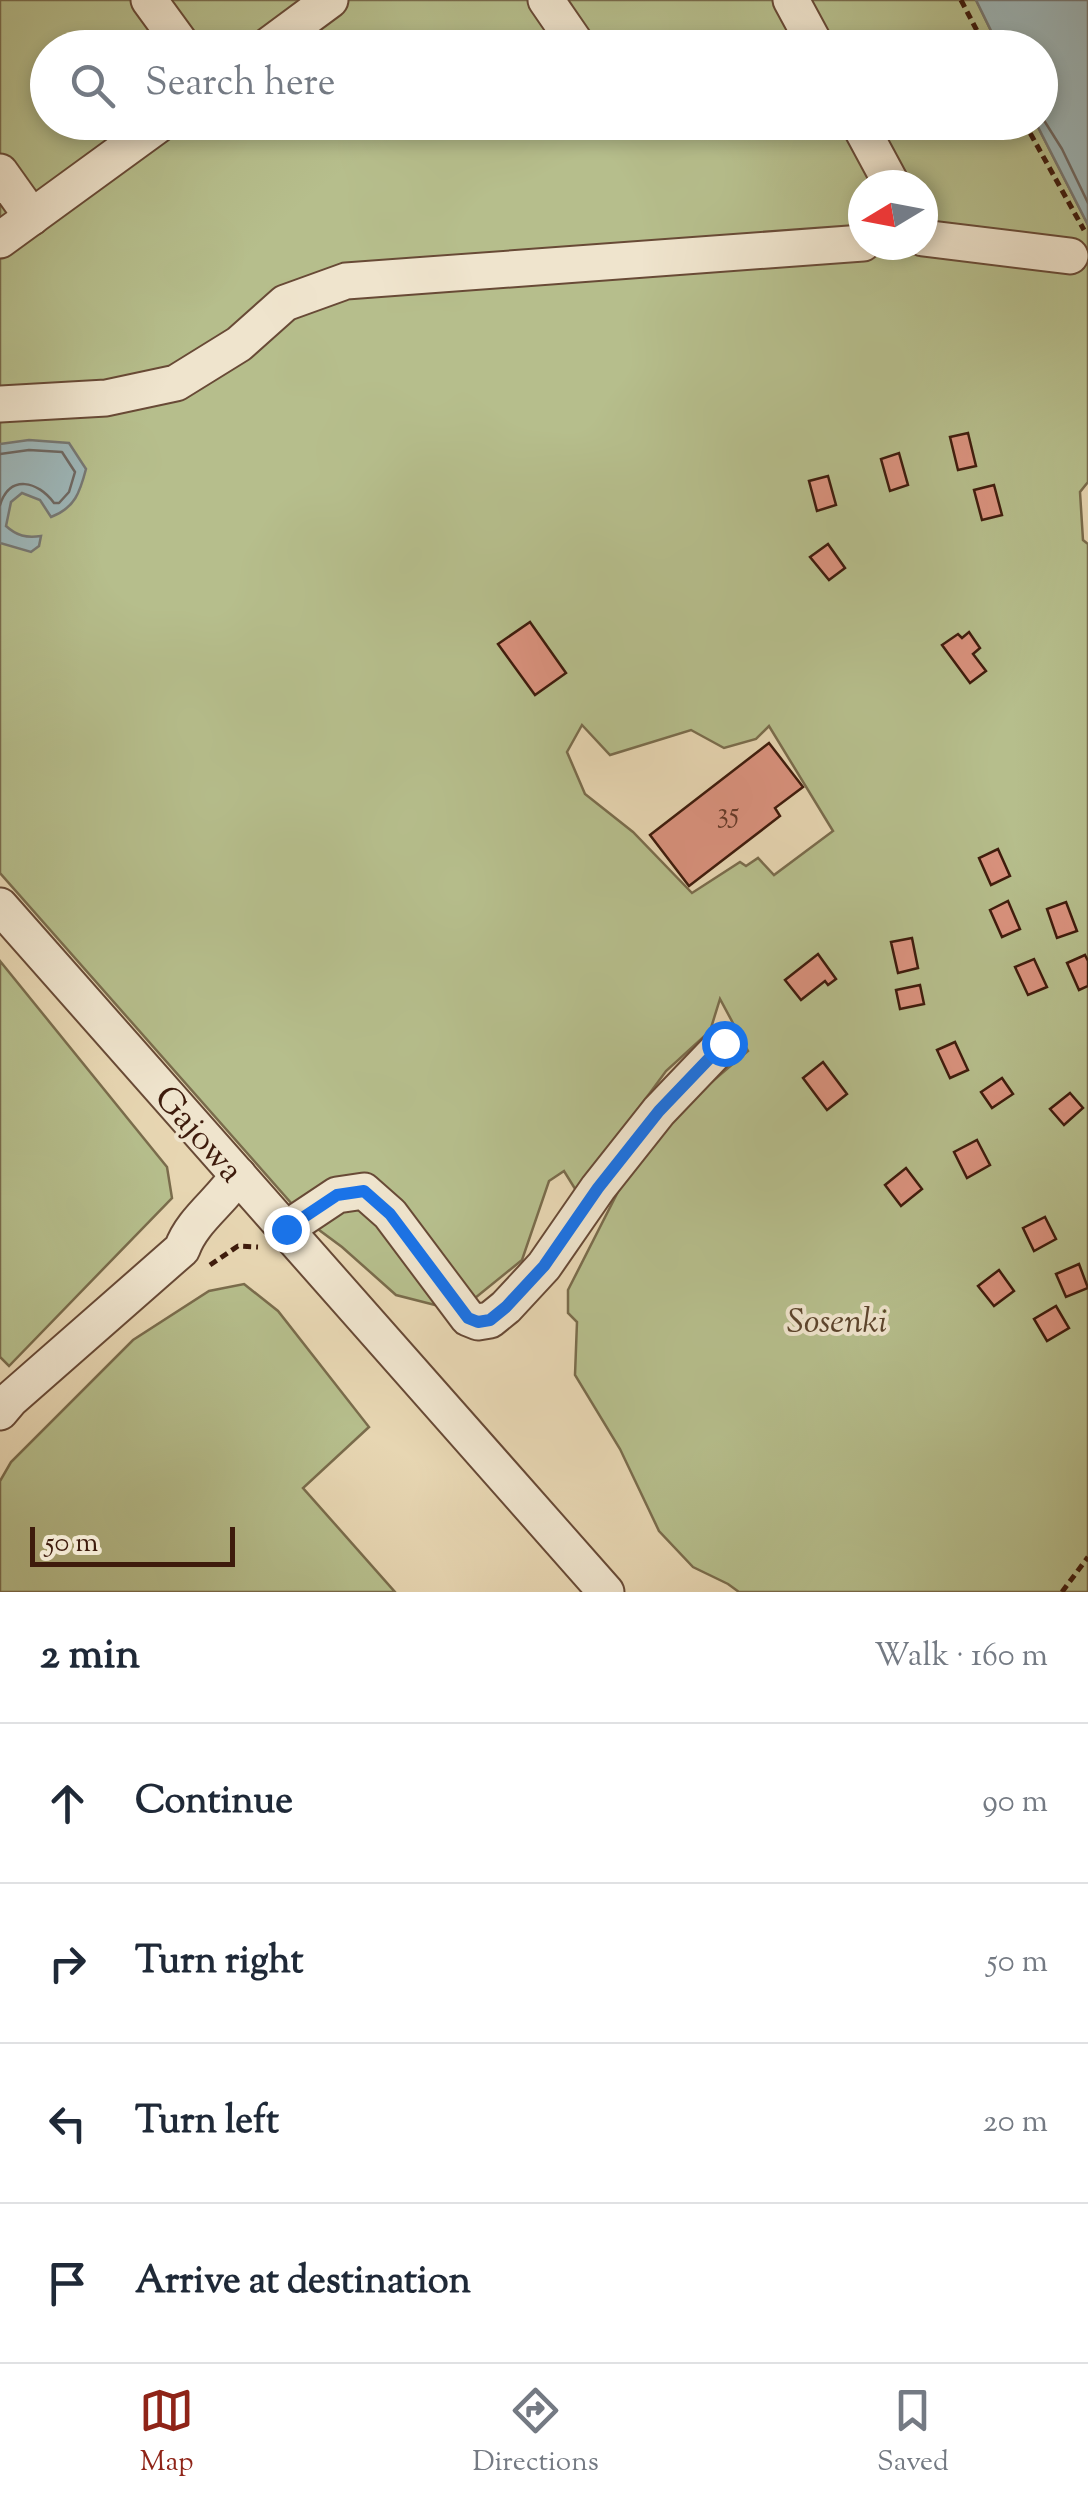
<!DOCTYPE html>
<html lang="en">
<head>
<meta charset="utf-8">
<style>
	body { margin:0; font-family:"Sorts Mill Goudy",serif; background:#f2f2f3; color:#1f2937 }
	.compass { position:absolute; left:848px; top:170px; width:90px; height:90px; border-radius:50%; background:#fff; box-shadow:0 5px 15px #0003; rotate:260deg }
	.scale { position:absolute; left:30px; bottom:25px; width:205px; box-sizing:border-box; padding-left:10px; border:5px solid #3e1b0c; border-top:0; font-size:28px; line-height:35px; white-space:nowrap; color:#3e1b0c; -webkit-text-stroke:8px #efe4cd; paint-order:stroke }
	.stop { position:absolute; width:30px; height:30px; margin:-22px; border:8px solid #1a73e8; border-radius:50%; background:#fff }
	.stop.end { background:#1a73e8; border-color:#fff; box-shadow:0 2px 10px #0008 }
	.list { margin:0; padding:0; list-style:none }
	h2 { display:flex; justify-content:space-between; align-items:center; height:130px; margin:0; padding:0 40px; font-size:42px }
	h2 small { font-size:32px; font-weight:400; color:#747a83 }
	.list li { display:grid; grid-template-columns:65px 1fr auto; gap:30px; align-items:center; box-sizing:border-box; height:160px; padding:0 40px; border-top:2px solid #e0e1e3 }
	.list b { display:block; font-size:38px; white-space:nowrap }
	.list em { font-size:32px; font-style:normal; color:#747a83 }
	.icon { flex:none; width:55px; height:55px; fill:none; stroke:currentColor; stroke-width:2; stroke-linecap:round; stroke-linejoin:round }
	.map { position:relative; flex:none; width:1088px; height:1592px; overflow:hidden }
	.search { position:absolute; background:#fff; box-shadow:0 5px 15px #0003; left:30px; right:30px; top:30px; height:110px; display:flex; align-items:center; gap:25px; box-sizing:border-box; padding:0 35px; border-radius:55px; color:#747a83; font-size:38px }
	.sheet { height:770px; background:#fff }
	nav { display:flex; justify-content:space-around; align-items:center; box-sizing:border-box; height:140px; border-top:2px solid #e0e1e3; background:#fff; font-size:28px; color:#747a83 }
	nav a { display:grid; justify-items:center; gap:5px }
	nav .on { color:#8f2418 }
	.map>svg:first-child { display:block }
</style>
</head>
<body>
<div class="map">
<svg width="1088" height="1592" viewBox="0 0 1088 1592">
	<rect width="100%" height="100%" fill="#e7d6b2"/>
	<filter id="stains"><feTurbulence type="fractalNoise" baseFrequency=".002" numOctaves="4"/><feColorMatrix values="0 0 0 0 .2 0 0 0 0 .09 0 0 0 0 .02 0 0 0 .5 -.17"/></filter>
	<radialGradient id="worn" r=".72"><stop offset=".6" stop-color="#630" stop-opacity="0"/><stop offset="1" stop-color="#630" stop-opacity=".3"/></radialGradient>
	<g fill="#b6be8c" stroke="#7a6c4c" stroke-width="2.5" fill-rule="evenodd">
		<path d="M0,0H976L999,47L48,48V122L1036,123L1088,225V482L1080,492L1083,540L1088,544V1592H739L728,1584L693,1567L659,1531L620,1449L575,1375L577,1322L568,1313V1290L626,1176L687,1103L748,1051L720,999L710,1031L666,1071L577,1192L564,1171L549,1181L522,1260L464,1307L435,1305L396,1295L342,1247L307,1221L0,873ZM863,185H923V245H863ZM582,725L610,755L691,730L724,748L756,739L769,726L833,831L774,875L758,858L746,866L740,862L692,893L633,832L585,794L567,752Z"/>
		<path d="M0,961L167,1167L172,1198L9,1366L0,1357Z"/>
		<path d="M244,1284L278,1311L369,1427L303,1488L395,1592H0V1481L11,1462L133,1340L209,1291Z"/>
	</g>
	<g fill="#9db6b8" stroke="#777873" stroke-width="2.5">
		<path d="M976,0H1088V225L1036,123L1040,122V48L999,47Z"/>
		<path d="M29,440L69,443L86,469C80,492 75,508 51,517L40,500L22,493L11,502L6,526C17,536 26,538 41,536L39,546L31,552L0,543V444Z"/>
	</g>
	<g fill="none" stroke-linecap="round" stroke-linejoin="round">
		<g stroke="#6e6862" stroke-width="2.5">
			<path d="M1040,114L1062,149L1088,203"/>
			<path d="M0,454L29,450L62,452L75,472L69,492L59,503H54C38,481 10,474 0,505"/>
		</g>
	</g>
	<g fill="#da927e" stroke="#3e1b0c" stroke-width="2.5">
		<path d="M968,433L976,466L958,470L950,437Z"/>
		<path d="M899,453L908,485L890,491L881,459Z"/>
		<path d="M828,476L836,505L817,511L809,481Z"/>
		<path d="M994,485L1002,515L982,520L974,490Z"/>
		<path d="M828,544L845,568L829,580L810,557Z"/>
		<path d="M530,622L566,673L535,695L498,644Z"/>
		<path d="M969,632L980,648L973,654L986,671L970,683L942,645L958,634L962,638Z"/>
		<path d="M769,743L803,787L775,808L780,816L689,886L650,835Z"/>
		<path d="M998,849L1010,876L991,885L979,858Z"/>
		<path d="M1008,901L1020,929L1002,937L990,910Z"/>
		<path d="M1066,902L1077,931L1057,938L1047,909Z"/>
		<path d="M912,938L918,968L898,973L891,942Z"/>
		<path d="M818,954L836,979L828,985L825,981L801,1000L785,980Z"/>
		<path d="M1085,955L1088,961V986L1079,990L1067,963Z"/>
		<path d="M1034,959L1047,987L1028,995L1015,967Z"/>
		<path d="M920,985L924,1004L900,1009L896,990Z"/>
		<path d="M955,1042L968,1070L950,1078L937,1050Z"/>
		<path d="M823,1062L847,1094L827,1110L803,1078Z"/>
		<path d="M1002,1078L1013,1094L992,1108L981,1092Z"/>
		<path d="M1070,1093L1083,1108L1064,1125L1050,1109Z"/>
		<path d="M977,1140L990,1165L967,1178L954,1152Z"/>
		<path d="M906,1168L922,1189L901,1206L885,1185Z"/>
		<path d="M1045,1217L1056,1239L1034,1251L1023,1228Z"/>
		<path d="M1079,1264L1088,1288L1066,1297L1056,1274Z"/>
		<path d="M999,1270L1014,1291L994,1306L978,1286Z"/>
		<path d="M1056,1306L1069,1328L1047,1341L1034,1319Z"/>
	</g>
	<g fill="none" stroke-linecap="round" stroke-linejoin="round">
		<g stroke="#684a36" stroke-width="39">
			<g id="minor">
				<path d="M149,0L184,48"/>
				<path d="M546,0L579,48"/>
				<path d="M791,0L817,48"/>
				<path d="M265,48L330,0"/>
				<path d="M858,122L892,185"/>
				<path d="M0,172L32,217"/>
				<path d="M923,238L1070,256"/>
				<path d="M0,240L162,122"/>
				<path d="M0,404L106,398L176,383L239,344L285,303L346,281L863,243"/>
				<path d="M0,906L606,1592"/>
				<path d="M286,1229L337,1195L364,1191L390,1214L468,1318L478,1322L490,1320L506,1307L544,1266L598,1188L659,1111L724,1043"/>
				<path d="M0,1412L11,1399L182,1249C192,1220 222,1201 238,1175"/>
			</g>
		</g>
		<g stroke="#3e1b0c" stroke-width="5" stroke-dasharray="8 5" stroke-linecap="butt">
			<path d="M961,0L986,48"/>
			<path d="M1024,122L1084,230"/>
			<path d="M210,1265L238,1246L258,1247"/>
			<path d="M1062,1592L1088,1557"/>
		</g>
		<use href="#minor" stroke="#efe4cd" stroke-width="35"/>
	</g>
	<g fill="none" stroke-linecap="round" stroke-linejoin="round">
		<path stroke="#1a73e8" stroke-width="12" d="M286,1229L337,1195L364,1191L390,1214L468,1318L478,1322L490,1320L506,1307L544,1266L598,1188L659,1111L724,1043"/>
	</g>
	<g text-anchor="middle" stroke-width="8" stroke-linejoin="round" paint-order="stroke">
		<g font-size="30" fill="#653928">
			<text x="728" y="822">35</text>
		</g>
		<g font-size="35" fill="#3e1b0c" stroke="#efe4cd">
			<text transform="translate(200 1133) rotate(49)" y="12">Gajowa</text>
		</g>
		<g font-size="35" font-style="italic" fill="#5c442c" stroke="#efe4cd">
			<text x="837" y="1332">Sosenki</text>
		</g>
	</g>
	<rect width="100%" height="100%" filter="url(#stains)"/>
	<rect width="100%" height="100%" fill="url(#worn)"/>
</svg>
<svg class="compass" viewBox="-18 -18 36 36"><path d="M0-13l5 13h-10z" fill="#e53935"/><path d="M0 13l5-13h-10z" fill="#747a83"/></svg>
<div class="scale">50 m</div>
<div class="stop" style="left:724px;top:1043px"></div>
<div class="stop end" style="left:286px;top:1229px"></div>
<div class="search"><svg class="icon" aria-label="search" viewBox="0 0 24 24"><circle cx="10" cy="10" r="6"/><path d="M15 15l6 6"/></svg>Search here</div>
</div>
<section class="sheet">
<h2>2 min<small>Walk · 160 m</small></h2>
<ul class="list">
<li><svg class="icon" aria-label="ahead" viewBox="0 0 24 24"><path d="M12 20V5M6 11l6-6 6 6"/></svg><div><b>Continue</b></div><em>90 m</em></li>
<li><svg class="icon" aria-label="right" viewBox="0 0 24 24"><path d="M7 20v-9h11M14 6l5 5-5 5"/></svg><div><b>Turn right</b></div><em>50 m</em></li>
<li><svg class="icon" aria-label="left" viewBox="0 0 24 24"><path d="M17 20v-9H6M10 6l-5 5 5 5"/></svg><div><b>Turn left</b></div><em>20 m</em></li>
<li><svg class="icon" aria-label="arrive" viewBox="0 0 24 24"><path d="M6 21V4h12l-3 4 3 4H6"/></svg><div><b>Arrive at destination</b></div></li>
</ul>
</section>
<nav>
<a class="on"><svg class="icon" aria-label="map" viewBox="0 0 24 24"><path d="M3 6l6-2 6 2 6-2v14l-6 2-6-2-6 2zM9 4v14M15 6v14"/></svg>Map</a>
<a><svg class="icon" aria-label="directions" viewBox="0 0 24 24"><path d="M12 3l9 9-9 9-9-9zM9 14v-3h6M13 9l2 2-2 2"/></svg>Directions</a>
<a><svg class="icon" aria-label="saved" viewBox="0 0 24 24"><path d="M7 4h10v16l-5-4-5 4z"/></svg>Saved</a>
</nav>
</body>
</html>
